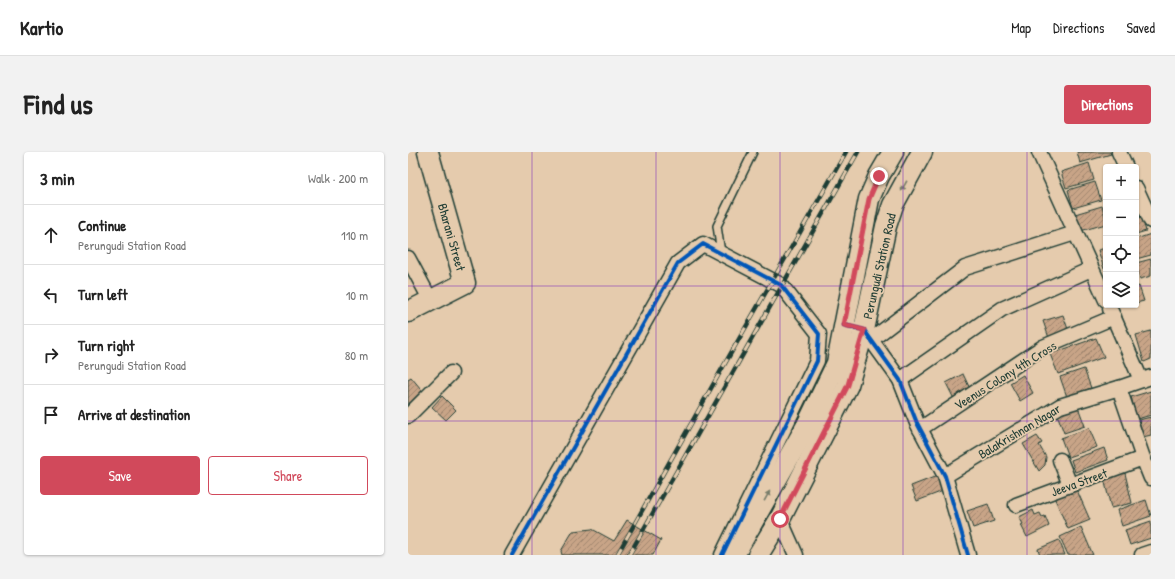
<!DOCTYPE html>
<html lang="en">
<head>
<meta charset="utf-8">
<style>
	body { margin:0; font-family:"Patrick Hand",sans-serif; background:#f2f2f2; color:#222 }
	.controls { position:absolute; right:12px; top:12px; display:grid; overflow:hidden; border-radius:4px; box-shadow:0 1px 3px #0004 }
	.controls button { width:36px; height:36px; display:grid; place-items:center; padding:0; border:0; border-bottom:1px solid #e0e0e0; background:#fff; color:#222; font:20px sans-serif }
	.stop { position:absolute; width:12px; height:12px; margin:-9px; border:3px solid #d1495b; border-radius:50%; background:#fff }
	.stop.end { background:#d1495b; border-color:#fff; box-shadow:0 1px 4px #0008 }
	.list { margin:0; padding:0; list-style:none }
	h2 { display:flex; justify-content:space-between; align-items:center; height:52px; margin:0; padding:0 16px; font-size:17px }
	h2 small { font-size:13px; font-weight:400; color:#767676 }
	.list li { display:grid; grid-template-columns:26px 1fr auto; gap:12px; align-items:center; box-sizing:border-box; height:60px; padding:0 16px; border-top:1px solid #e0e0e0 }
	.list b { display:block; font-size:15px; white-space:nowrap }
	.list p { margin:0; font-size:13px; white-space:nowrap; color:#767676 }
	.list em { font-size:13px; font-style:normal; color:#767676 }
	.actions { display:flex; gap:8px; padding:12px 16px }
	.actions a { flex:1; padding:9px 0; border:1px solid #d1495b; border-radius:4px; text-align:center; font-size:14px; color:#d1495b }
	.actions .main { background:#d1495b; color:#fff }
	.icon { flex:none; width:22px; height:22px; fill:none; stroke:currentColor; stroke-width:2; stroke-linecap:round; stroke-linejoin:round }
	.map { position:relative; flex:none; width:743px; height:403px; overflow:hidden; border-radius:4px }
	header { display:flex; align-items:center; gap:24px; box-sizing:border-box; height:56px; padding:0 20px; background:#fff; border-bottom:1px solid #e0e0e0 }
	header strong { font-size:19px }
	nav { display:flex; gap:22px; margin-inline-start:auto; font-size:14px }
	.intro { display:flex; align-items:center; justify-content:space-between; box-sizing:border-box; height:96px; padding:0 24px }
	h1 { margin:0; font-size:28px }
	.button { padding:10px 18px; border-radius:4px; background:#d1495b; color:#fff; font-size:14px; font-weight:700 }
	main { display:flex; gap:24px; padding:0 24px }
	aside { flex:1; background:#fff; border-radius:4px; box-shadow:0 1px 3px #0004 }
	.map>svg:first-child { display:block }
</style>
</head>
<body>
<header>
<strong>Kartio</strong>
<nav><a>Map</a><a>Directions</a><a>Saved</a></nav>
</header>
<div class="intro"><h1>Find us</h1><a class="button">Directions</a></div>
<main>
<aside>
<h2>3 min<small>Walk · 200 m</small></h2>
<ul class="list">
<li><svg class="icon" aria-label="ahead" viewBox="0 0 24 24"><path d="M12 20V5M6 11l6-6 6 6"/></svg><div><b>Continue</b><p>Perungudi Station Road</p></div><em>110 m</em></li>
<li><svg class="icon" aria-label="left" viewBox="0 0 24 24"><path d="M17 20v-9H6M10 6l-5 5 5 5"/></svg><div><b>Turn left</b></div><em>10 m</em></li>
<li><svg class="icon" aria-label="right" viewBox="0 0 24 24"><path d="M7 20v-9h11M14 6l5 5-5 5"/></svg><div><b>Turn right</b><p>Perungudi Station Road</p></div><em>80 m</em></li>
<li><svg class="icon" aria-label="arrive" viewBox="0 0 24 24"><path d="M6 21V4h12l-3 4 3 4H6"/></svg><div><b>Arrive at destination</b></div></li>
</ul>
<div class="actions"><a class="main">Save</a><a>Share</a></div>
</aside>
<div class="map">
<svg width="743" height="403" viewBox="0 0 743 403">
	<defs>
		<pattern id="building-hatch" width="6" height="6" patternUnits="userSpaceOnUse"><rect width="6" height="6" fill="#c8a487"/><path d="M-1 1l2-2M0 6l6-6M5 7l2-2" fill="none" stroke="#a2876f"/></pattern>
	</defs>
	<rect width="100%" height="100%" fill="#e5cbad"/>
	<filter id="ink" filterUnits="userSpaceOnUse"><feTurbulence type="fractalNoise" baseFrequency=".025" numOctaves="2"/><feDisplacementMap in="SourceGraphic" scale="8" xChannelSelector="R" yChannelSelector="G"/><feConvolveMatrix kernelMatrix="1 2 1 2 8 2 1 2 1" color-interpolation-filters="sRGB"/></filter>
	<g filter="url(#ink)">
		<g fill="url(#building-hatch)" stroke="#1f3d34">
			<path d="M669,0H702L703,2L672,11Z"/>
			<path d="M681,11L686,28L658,36L653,20Z"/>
			<path d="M687,30L693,48L665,56L660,38Z"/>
			<path d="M694,54L698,68V72L672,79L667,62Z"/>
			<path d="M733,63L738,79L728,82V64Z"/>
			<path d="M743,82V103L728,107V87Z"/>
			<path d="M698,96V117H696L690,98Z"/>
			<path d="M743,107V124L732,127L728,111Z"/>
			<path d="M731,134L736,149L728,151V135Z"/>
			<path d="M655,163L661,180L641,186L635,169Z"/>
			<path d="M743,179V207L736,210L728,183Z"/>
			<path d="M688,186L696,205L650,222L642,202Z"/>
			<path d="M676,217L683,236L659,245L652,225Z"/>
			<path d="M555,222L564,241L547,249L538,231Z"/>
			<path d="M615,223L625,241L612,249L602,231Z"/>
			<path d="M3,225L18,243L0,257V227Z"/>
			<path d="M743,239V263L729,267L723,245Z"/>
			<path d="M34,244L48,258L38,268L24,255Z"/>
			<path d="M670,255L677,274L656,281L649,262Z"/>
			<path d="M743,265V283L735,285L731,268Z"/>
			<path d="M681,276L689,295L660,305L653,286Z"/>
			<path d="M629,284L634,291L631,293L638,305L637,313L631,319L615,292Z"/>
			<path d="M696,296L700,308L667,320L663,308Z"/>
			<path d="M716,317L724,351L703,356L695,322Z"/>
			<path d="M529,324L535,339L509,349L503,334Z"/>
			<path d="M668,336L682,368L660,377L646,345Z"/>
			<path d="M738,348L743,364L714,374L709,358Z"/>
			<path d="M580,352L586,369L565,376L559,359Z"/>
			<path d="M625,358L627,363L632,361L634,365L637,364L641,374L619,385L613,373L615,372L611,365Z"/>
			<path d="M219,368L253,388L245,403H154L153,399L165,379L184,377L206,389Z"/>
			<path d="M743,369V386L722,393L717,378Z"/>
			<path d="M673,375L685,403H660L652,385Z"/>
			<path d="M651,388L657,403H632L630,397Z"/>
		</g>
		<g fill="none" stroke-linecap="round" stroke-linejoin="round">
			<g stroke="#1f3d34" stroke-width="10">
				<path id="lane" d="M313,101L309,74L345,0"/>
			</g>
			<g stroke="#1f3d34" stroke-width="17">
				<g id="street">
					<path d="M631,0L698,148"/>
					<path d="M711,0L718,15"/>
					<path d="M728,36L743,69"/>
					<path d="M0,106L23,149"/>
					<path d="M702,157L733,228"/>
					<path d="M451,176L456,178L492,228L509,271L537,324L560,403"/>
					<path d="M463,188L557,116L667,81"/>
					<path d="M743,225L711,236L735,306L743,326"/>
					<path d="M492,228L594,157L683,117"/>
					<path d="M0,264L43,221"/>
					<path d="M512,277L635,195L706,165"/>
					<path d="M652,308L662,333"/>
					<path d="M537,324L652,254L711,236"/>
					<path d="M608,353L735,306"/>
					<path d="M372,367L388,403"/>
					<path d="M104,403L270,111L295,92L373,133L411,182L409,209L314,403"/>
					<path d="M734,403L743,400"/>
				</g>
			</g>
			<g stroke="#1f3d34" stroke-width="23">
				<g id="secondary">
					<path d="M0,160L57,131L20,0"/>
					<path d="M326,403L398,275L429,211L461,47L471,24L485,0"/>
					<path d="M350,403L372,367L440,233L456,178L478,74L485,53L514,0"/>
				</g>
			</g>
			<use href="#lane" stroke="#e5cbad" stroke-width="7"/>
			<use href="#street" stroke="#e5cbad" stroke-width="14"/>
			<use href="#secondary" stroke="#e5cbad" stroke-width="20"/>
			<g stroke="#1f3d34" stroke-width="4.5">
				<g id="rail">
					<path d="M209,403L315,215L438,0"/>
					<path d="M221,403L450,0"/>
				</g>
			</g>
			<use href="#rail" stroke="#e5cbad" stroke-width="3" stroke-dasharray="9" stroke-linecap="butt"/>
			<g stroke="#e5cbad" stroke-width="6">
				<g id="cycleway">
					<path d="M436,173L456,178L492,228L509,271L537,324L560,403"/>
					<path d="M104,403L270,111L295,92L373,133L411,182L409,209L314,403"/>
				</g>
			</g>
			<use href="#cycleway" stroke="#0057b8" stroke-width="4"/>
		</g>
		<defs><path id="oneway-solid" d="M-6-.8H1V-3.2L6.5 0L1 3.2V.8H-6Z"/></defs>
		<g fill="#787d6a">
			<use href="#oneway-solid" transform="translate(496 34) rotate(119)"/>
			<use href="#oneway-solid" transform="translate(359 344) rotate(-61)"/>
		</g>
	</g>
	<g fill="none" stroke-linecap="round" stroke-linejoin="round" filter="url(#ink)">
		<path stroke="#d1495b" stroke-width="5" d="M372,367L440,233L456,178L436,173L461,47L471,24"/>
	</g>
	<path fill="none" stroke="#7b2cbf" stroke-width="1" stroke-opacity="0.55" d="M124,0V403M248,0V403M372,0V403M495,0V403M619,0V403M0,134H698M728,134H743M0,269H743"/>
	<g text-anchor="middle" stroke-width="3.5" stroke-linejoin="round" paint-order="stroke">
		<g font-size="13" fill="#1f3d34" stroke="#e5cbad">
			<text transform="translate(44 85) rotate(74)" y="5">Bharani Street</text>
			<text transform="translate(471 114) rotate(-77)" y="5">Perungudi Station Road</text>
			<text transform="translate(597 223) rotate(-32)" y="5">Veenus Colony 4th Cross</text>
			<text transform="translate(611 279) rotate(-31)" y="5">BalaKrishnan Nagar</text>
			<text transform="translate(671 330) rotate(-20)" y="5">Jeeva Street</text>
		</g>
	</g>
</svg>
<div class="controls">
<button>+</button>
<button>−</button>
<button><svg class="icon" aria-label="locate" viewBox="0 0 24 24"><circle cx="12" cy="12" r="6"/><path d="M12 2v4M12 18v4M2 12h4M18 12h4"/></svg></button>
<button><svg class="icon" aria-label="layers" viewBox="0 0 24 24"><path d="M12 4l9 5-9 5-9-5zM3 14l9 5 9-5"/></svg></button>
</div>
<div class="stop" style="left:372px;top:367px"></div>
<div class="stop end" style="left:471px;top:24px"></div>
</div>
</main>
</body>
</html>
